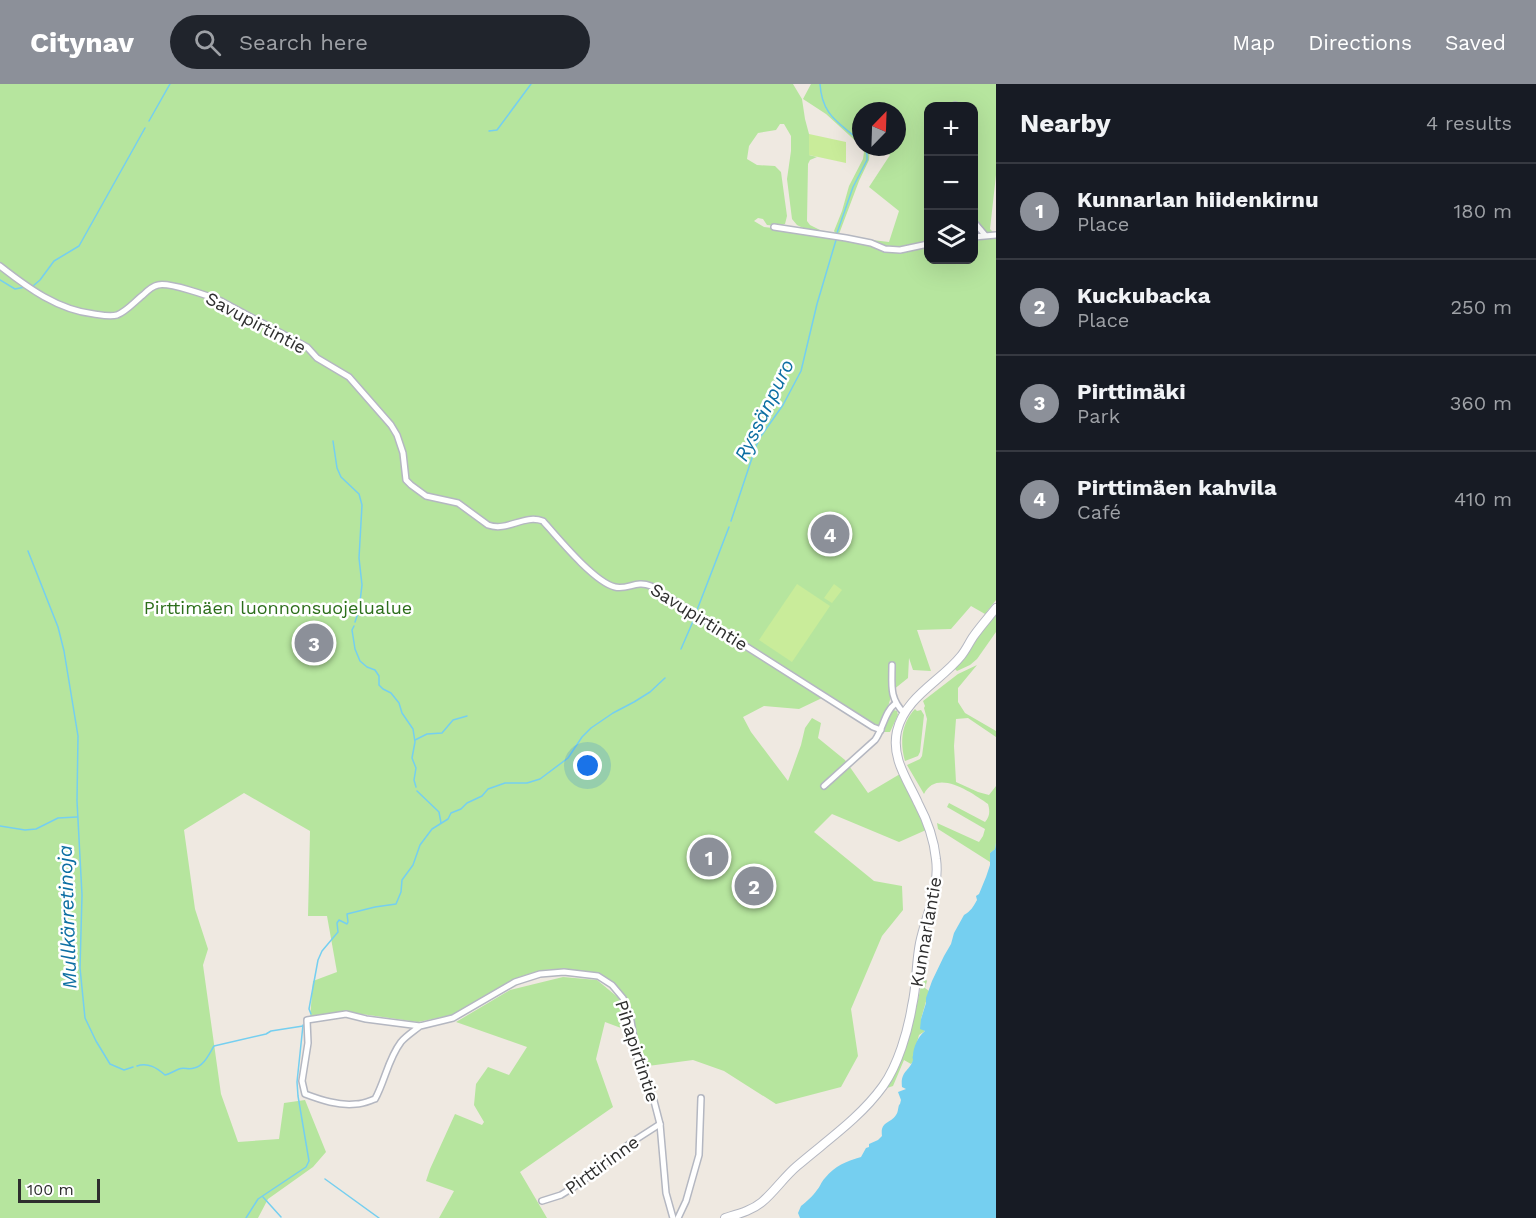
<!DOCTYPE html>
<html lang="en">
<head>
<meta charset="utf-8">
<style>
	body { margin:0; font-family:"Work Sans",sans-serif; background:#20242c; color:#f1f3f6 }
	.controls { position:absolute; right:18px; top:18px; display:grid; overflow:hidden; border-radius:12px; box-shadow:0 6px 24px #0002 }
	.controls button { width:54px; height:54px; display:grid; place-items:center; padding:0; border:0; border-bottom:2px solid #363941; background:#171b24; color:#f1f3f6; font:30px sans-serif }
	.compass { position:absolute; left:852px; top:18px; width:54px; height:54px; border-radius:50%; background:#171b24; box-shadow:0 6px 24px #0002; rotate:23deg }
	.scale { position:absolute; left:18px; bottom:15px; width:82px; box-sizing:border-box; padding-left:6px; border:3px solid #2e2e2e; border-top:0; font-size:16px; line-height:21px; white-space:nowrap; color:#2e2e2e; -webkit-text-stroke:4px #fff; paint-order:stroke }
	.you { position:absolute; left:588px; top:682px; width:21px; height:21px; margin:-15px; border:4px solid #fff; border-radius:50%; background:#1a73e8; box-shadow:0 0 0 9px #1a73e833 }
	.badge { display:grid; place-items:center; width:39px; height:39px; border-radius:50%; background:#8c9099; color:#fff; font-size:20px; font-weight:700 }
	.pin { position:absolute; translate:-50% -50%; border:3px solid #fff; box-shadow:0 2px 6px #0006 }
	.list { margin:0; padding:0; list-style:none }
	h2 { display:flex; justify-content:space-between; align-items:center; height:78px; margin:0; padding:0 24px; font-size:26px }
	h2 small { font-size:20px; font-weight:400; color:#9ea1a6 }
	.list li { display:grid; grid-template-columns:39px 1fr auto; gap:18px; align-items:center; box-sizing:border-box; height:96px; padding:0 24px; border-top:2px solid #363941 }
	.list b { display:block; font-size:22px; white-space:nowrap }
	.list p { margin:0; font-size:20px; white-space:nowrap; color:#9ea1a6 }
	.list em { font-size:20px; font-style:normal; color:#9ea1a6 }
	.icon { flex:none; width:33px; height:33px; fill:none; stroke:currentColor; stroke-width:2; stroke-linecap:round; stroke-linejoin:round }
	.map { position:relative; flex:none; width:996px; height:1134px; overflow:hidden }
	header { display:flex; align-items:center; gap:36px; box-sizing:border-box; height:84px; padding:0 30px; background:#8c9099; color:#fff }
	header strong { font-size:28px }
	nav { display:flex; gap:33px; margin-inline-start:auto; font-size:21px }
	.search { width:420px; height:54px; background:#20242c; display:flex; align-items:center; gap:15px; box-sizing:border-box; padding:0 21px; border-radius:33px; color:#9ea1a6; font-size:22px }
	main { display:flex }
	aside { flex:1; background:#171b24 }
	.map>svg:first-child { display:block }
</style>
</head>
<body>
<header>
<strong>Citynav</strong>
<div class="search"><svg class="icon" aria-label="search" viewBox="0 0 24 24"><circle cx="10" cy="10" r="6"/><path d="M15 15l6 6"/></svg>Search here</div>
<nav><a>Map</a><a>Directions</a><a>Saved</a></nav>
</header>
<main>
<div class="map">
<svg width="996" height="1134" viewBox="0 0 996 1134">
	<rect width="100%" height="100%" fill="#efe9e1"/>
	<g fill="#b6e59e" fill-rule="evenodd">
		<path d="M0,0H793L802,15L805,35L809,50V71L817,73L810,76L808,80L807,137L810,141L820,146L818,148L803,144L797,141L792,135L787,95L791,67V52L784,40H780L776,46L758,49L749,62L747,75L757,81L775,82L781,88L787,132L785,140L779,142L767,141L763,135L758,134L754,137L764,143L889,158L899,127L869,103L890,71L877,63H897V27H861V62L826,30L803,15L811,0H996V91L990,145L996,151V516L985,530L971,522L951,545L917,546L931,587L913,586L909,574L908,594L893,606L880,649L822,614L799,625L764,622L743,633L751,648L788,697L801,661L805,644L812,634L821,639L818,654L845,676L868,709L900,690L926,746L899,758L832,730L814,748L874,797L902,802L903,826L882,852L851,925L858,972L841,1003L776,1020L724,987L693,976L648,982L636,949L626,914L613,899L601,891L567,885L542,886L519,893L452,931L418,938L347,928L310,934L313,897L337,888L327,832H308L310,747L244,709L184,746L195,825L208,865L203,881L221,1010L238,1058L279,1055L284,1019L305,1016L326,1068L313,1083L268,1115L258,1134H0ZM928,22H974V176H928Z"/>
		<path d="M862,63L870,64L869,76L859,97L839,150H836L834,147L842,127L849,102L863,75L864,68Z"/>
		<path d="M996,528V548L977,575L970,581L957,587L954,584L982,544Z"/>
		<path d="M977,581L958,604V618L965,629L996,647V653L968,634L956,635L954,662L956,698L978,708L989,711L996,702V759L995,765L990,769V778L938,745L937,739L979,758L983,752L985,745L947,723L949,719L985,738C990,732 990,727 988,720C972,709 937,684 924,710L907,681L920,675L922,672L927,635L924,624L925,622L923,617L958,590Z"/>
		<path d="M915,625L917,627L921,626L924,631L920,668L918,672L905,677C900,658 901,640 915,625Z"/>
		<path d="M894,626L897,627L898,631L890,648H881L890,628Z"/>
		<path d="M923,892L927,897L925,904L929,907L921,935L922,945L925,947L919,951L913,973L914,976L911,980L904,976L893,1002L887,1004C907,968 915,931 923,892Z"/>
		<path d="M563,893L597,896L620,915L629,947L605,938L596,975L613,1023L520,1088L547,1134H439L454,1107L426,1097L430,1085L455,1030L482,1041L484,1038L474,1021L476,1000L488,983L509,991L527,963L456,938L510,906Z"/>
	</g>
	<g fill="#c9ec9a">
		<path d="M809,50L846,58V79L809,71Z"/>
		<path d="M797,500L830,522L792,578L759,556Z"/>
		<path d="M834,500L842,506L832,519L824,514Z"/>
	</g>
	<path fill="#75cff0" d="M996,759V1134H800L798,1129L801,1122C806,1118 813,1112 817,1106C820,1103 821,1098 825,1094C836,1081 845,1078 861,1073L866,1064L869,1063V1060L878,1056L882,1052C880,1037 890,1040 896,1031C898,1029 898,1024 899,1021L900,1020L901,1016L898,1008L906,1005L902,1003C900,987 910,987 913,976C913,975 912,973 913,972C913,964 918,952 925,947L920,945L921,935L926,919V914L932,897L944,872L951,860L954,849L964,831C971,827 973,823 977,816L976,812L979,810L986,793L990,781V769L995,765Z"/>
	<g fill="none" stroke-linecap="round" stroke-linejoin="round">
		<g stroke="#75cff0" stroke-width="1.5">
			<path d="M820,0C822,32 839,38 861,58"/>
			<path d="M149,37L170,0"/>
			<path d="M489,47L497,46L531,0"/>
			<path d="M837,149L853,103L867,76V71L865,63"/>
			<path d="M0,196L15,205L25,203"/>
			<path d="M33,202L40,196L54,177L79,162L145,44"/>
			<path d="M333,357L337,384L341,393L359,410L362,421L359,474L362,501L359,526L355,538"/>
			<path d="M731,437L756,362L761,352L783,321L801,287L817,220L836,156"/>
			<path d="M28,467L58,543L64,567L78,652L77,717L82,811L80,884L85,934L96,957L110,980L124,986L133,983"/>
			<path d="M697,526L729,443"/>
			<path d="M354,542L352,546L355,565L360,577L367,583L375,586L379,592V601L383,605L391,609L399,619L402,629L413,645L415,658L412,674L416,684L414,696L416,703"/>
			<path d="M681,565L694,535"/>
			<path d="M415,656L427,650L442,649L453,636L467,632"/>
			<path d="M417,707L439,728L441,739"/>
			<path d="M0,742L25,746L36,745L58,734L77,733"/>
			<path d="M311,930L309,925L318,876L322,867L338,848L337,839L339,836L347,840L348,838L347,830L375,823L396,820L401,808L402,796L413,781L420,761L432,745L448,735L451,729L461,725L467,719L482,712L488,705L505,699H527L540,695L568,674L582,653L591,644L613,629L634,618L650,608L665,594"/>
			<path d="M137,982C148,978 157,984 165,991C170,990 174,987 179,985C184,983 189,986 194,984C204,982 209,970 214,962L266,950L271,947L303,942"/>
			<path d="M325,1095L379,1134"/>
			<path d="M263,1113L281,1133"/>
			<path d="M246,1134L258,1115L306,1083L309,1077L298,1012L297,998L303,941"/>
		</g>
		<g stroke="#b4b7c1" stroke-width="8">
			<g id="minor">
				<path d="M953,22L955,21L958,22"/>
				<path d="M974,138L985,151"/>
				<path d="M774,143L846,154L871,159L885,165L900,166L928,160"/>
				<path d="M974,153L996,151"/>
				<path d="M0,182C28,204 58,226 94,230C101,231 110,233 117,231C127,227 134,218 143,211C147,207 152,202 158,201C169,198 209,212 221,217L307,263L317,274L349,293L391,341L397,351L403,369L406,396L411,401L426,412L458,419L488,441C508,448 523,430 543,437C558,454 594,498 615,503C628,506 636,496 651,502L873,643L881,646"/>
				<path d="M892,581C892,601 889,614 904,629"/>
				<path d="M824,702L875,656C883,645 885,627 895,620"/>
				<path d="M420,942C414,947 406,952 401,958C388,975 385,997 375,1015C369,1017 363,1020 356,1020C339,1022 321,1016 305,1010L302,997L308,959L307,936L346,930L366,935L420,942L453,934L515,898L540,890L564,888L598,892L612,901L623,914L630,931L639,984L653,1013L660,1040L666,1109L673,1134"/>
				<path d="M542,1117L561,1111L580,1099L632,1058L660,1040"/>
				<path d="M678,1134L686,1117L699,1071L701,1014"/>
			</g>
		</g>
		<g stroke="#b4b7c1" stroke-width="10">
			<path id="secondary" d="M725,1134C738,1130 751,1127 762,1118C775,1107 784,1093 797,1082C826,1057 860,1034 883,1002C898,981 908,947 912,922C917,901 916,879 920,859C926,831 940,804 936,775C934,755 927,736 918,719C907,695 891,674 897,647C905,613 941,597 961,572C966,566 969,559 973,553C980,543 988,534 996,524"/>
		</g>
		<use href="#minor" stroke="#fff" stroke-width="5"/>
		<use href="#secondary" stroke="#fff" stroke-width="8"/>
	</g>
	<g text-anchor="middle" stroke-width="5" stroke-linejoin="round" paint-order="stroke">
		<g font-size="18" fill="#2e2e2e" stroke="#fff">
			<text transform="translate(256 239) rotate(28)" y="6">Savupirtintie</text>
			<text transform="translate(699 533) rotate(32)" y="6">Savupirtintie</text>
			<text transform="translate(926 848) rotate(-80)" y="6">Kunnarlantie</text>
			<text transform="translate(637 967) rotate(72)" y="6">Pihapirtintie</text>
			<text transform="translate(602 1081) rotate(-36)" y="6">Pirttirinne</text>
		</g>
		<g font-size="18" fill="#2c6e1b" stroke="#fff">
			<text x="278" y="530">Pirttimäen luonnonsuojelualue</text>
		</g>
		<g font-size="20" font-style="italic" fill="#0d6fa3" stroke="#fff">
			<text transform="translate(764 326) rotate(-64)" y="7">Ryssänpuro</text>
			<text transform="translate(67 833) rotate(-92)" y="7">Mullkärretinoja</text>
		</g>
	</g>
</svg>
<div class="controls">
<button>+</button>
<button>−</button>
<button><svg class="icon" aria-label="layers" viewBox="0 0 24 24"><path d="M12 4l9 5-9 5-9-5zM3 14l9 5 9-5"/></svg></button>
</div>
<svg class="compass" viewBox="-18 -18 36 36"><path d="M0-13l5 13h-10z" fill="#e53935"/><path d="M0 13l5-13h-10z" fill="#9ea1a6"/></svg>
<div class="scale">100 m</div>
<div class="you"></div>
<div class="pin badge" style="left:709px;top:773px">1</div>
<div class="pin badge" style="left:754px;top:802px">2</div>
<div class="pin badge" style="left:314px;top:559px">3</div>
<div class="pin badge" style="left:830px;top:450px">4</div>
</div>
<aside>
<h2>Nearby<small>4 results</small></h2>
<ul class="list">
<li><span class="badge">1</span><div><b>Kunnarlan hiidenkirnu</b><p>Place</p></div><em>180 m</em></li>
<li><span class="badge">2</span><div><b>Kuckubacka</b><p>Place</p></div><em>250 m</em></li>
<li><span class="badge">3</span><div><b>Pirttimäki</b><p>Park</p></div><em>360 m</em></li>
<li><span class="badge">4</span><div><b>Pirttimäen kahvila</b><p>Café</p></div><em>410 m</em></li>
</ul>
</aside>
</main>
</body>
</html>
